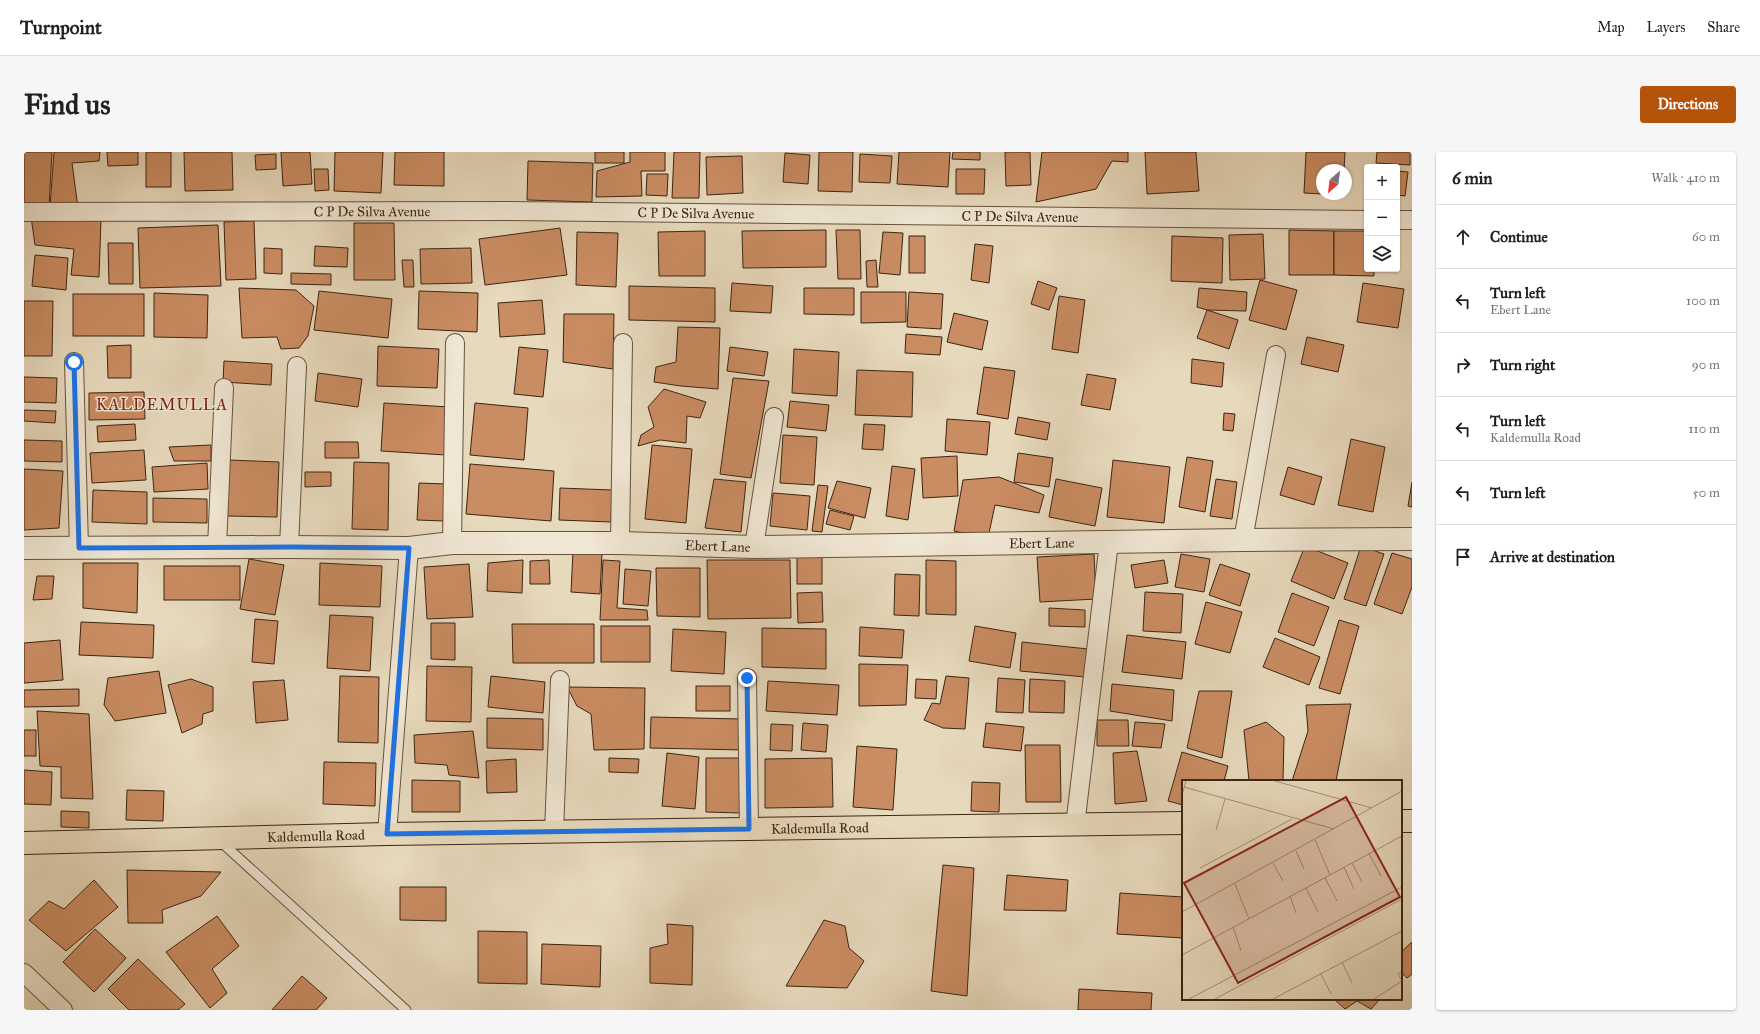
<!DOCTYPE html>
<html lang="en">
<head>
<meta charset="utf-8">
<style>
	body { margin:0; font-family:"IM FELL Great Primer",serif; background:#f6f6f6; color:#202124 }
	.controls { position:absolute; right:12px; top:12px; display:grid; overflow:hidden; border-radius:4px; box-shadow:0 1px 3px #0004 }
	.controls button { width:36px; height:36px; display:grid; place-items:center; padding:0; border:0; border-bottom:1px solid #e0e0e0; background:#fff; color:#202124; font:20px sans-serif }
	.compass { position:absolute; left:1292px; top:12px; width:36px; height:36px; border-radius:50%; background:#fff; box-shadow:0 1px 3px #0004; rotate:208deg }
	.stop { position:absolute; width:12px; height:12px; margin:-9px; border:3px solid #1a73e8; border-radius:50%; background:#fff }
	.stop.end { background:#1a73e8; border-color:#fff; box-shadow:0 1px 4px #0008 }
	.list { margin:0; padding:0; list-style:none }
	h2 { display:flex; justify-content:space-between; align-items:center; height:52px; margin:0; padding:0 16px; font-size:17px }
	h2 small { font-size:13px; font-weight:400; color:#757577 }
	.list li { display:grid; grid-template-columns:26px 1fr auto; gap:12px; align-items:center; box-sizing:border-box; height:64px; padding:0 16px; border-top:1px solid #e0e0e0 }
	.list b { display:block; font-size:15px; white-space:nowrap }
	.list p { margin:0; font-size:13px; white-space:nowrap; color:#757577 }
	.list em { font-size:13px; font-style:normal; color:#757577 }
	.icon { flex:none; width:22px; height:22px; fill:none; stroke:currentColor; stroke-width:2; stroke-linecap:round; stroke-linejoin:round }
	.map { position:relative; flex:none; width:1388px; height:858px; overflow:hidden; border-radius:4px }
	header { display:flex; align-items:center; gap:24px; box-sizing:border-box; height:56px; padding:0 20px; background:#fff; border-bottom:1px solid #e0e0e0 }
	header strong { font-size:19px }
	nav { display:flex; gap:22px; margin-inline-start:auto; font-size:14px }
	.intro { display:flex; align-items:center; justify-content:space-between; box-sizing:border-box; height:96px; padding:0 24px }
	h1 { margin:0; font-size:28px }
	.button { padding:10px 18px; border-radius:4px; background:#b45309; color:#fff; font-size:14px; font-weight:700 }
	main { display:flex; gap:24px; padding:0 24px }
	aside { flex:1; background:#fff; border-radius:4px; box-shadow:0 1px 3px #0004 }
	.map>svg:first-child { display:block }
</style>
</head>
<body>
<header>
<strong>Turnpoint</strong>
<nav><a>Map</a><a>Layers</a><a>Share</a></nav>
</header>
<div class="intro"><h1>Find us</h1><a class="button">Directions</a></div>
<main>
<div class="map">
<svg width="1388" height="858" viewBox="0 0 1388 858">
	<rect width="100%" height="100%" fill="#e7d9bc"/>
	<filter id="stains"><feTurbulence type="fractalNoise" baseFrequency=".005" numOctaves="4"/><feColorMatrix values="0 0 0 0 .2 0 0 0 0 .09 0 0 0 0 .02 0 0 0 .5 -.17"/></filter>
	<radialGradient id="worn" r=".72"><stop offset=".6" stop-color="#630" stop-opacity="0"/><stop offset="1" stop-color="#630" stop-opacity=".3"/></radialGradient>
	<g fill="#ca8c62" stroke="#3c2513">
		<path d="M0,0H28L25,55L0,54Z"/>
		<path d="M30,0H76L75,9L48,11L54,56L26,55Z"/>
		<path d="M83,0H114V13L84,14Z"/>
		<rect x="122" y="0" width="25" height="35"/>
		<path d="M160,0H208L209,38L161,39Z"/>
		<path d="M257,0H286L288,32L259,34Z"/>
		<path d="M311,0H359L357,41L310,39Z"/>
		<path d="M371,0H420V34L370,33Z"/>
		<rect x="571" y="0" width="29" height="11"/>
		<path d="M606,0H641V19H617L618,44L572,45L573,19L606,10Z"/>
		<path d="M650,0H676L675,46H648Z"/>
		<path d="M795,0H829L828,40L794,39Z"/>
		<path d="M875,0H926L924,35L873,32Z"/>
		<path d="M929,0H956V8L928,7Z"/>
		<path d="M981,0H1006L1007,33L982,34Z"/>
		<path d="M1018,0H1104V10L1088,9L1072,37L1012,50Z"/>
		<path d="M1121,0H1172L1175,39L1123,42Z"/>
		<path d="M1282,0H1321L1320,18H1298V42L1280,41Z"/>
		<path d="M1353,0H1386V13L1352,11Z"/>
		<path d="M761,1L786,3L784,32L759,30Z"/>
		<path d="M252,2V17L232,18L231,3Z"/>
		<path d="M836,2L868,4L866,31L835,30Z"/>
		<path d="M718,4L719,41L683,43L682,5Z"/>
		<path d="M504,9L569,11L568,50L503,48Z"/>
		<path d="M290,17H304L305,38L291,39Z"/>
		<path d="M932,17H961L960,42H932Z"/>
		<path d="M1373,19L1384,20L1381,44L1373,43Z"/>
		<path d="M623,22H644L643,44L622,43Z"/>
		<path d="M7,65L77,67L75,125L47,123L50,97L11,93Z"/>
		<path d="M230,69L232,127L202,128L200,70Z"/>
		<path d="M330,71H370L371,128H330Z"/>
		<path d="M194,73L197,134L116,136L114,76Z"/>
		<path d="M536,76L543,123L461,133L455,87Z"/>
		<path d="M802,78V115L719,116L718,79Z"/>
		<path d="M812,78H836L837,127H814Z"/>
		<path d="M1265,78L1310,79V123H1265Z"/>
		<path d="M681,79V124H635L634,80Z"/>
		<path d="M1310,79H1343V117H1350V124L1310,123Z"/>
		<path d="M553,80L594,81L592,135L552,133Z"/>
		<path d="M859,80L879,81L876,123L855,121Z"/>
		<path d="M1239,82L1241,127L1206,128L1205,83Z"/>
		<rect x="885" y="84" width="16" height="37"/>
		<path d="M1148,84L1199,86L1198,131L1147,129Z"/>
		<path d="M84,91H109V132H85Z"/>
		<path d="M951,92L969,94L965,131L947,128Z"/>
		<path d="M291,94L324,96L323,115L290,114Z"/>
		<path d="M240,96L258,97V122L240,121Z"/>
		<path d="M447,96L448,131L397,132L396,97Z"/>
		<path d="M11,103L44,106L42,138L8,134Z"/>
		<path d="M378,108H389L390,135H380Z"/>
		<path d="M852,108L854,135H843L842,109Z"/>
		<path d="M267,121L307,122V133L267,132Z"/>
		<path d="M1236,128L1273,138L1262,178L1225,168Z"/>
		<path d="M1014,129L1033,136L1025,158L1007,152Z"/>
		<path d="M708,131L749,134L747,161L706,159Z"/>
		<path d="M1339,131L1380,137L1374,176L1333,170Z"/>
		<path d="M605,134L691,136V170L605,168Z"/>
		<path d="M215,136L272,138L290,154L284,184L275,196L257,197L253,185L218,186Z"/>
		<path d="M780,136H830V163L780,162Z"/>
		<path d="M1175,136L1223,140L1222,159L1183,158L1173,155Z"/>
		<path d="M295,139L368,147L364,186L290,178Z"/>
		<path d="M395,139L454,141L453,180L394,177Z"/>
		<path d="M837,140H882V170L837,171Z"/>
		<path d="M885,140L919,142L917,177L883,175Z"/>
		<path d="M130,141L184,143L183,186L130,185Z"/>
		<rect x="49" y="142" width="71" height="42"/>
		<path d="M1035,144L1061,148L1054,201L1028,197Z"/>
		<path d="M518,148L521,182L476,185L474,151Z"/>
		<path d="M0,149H29L28,204H0Z"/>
		<path d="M1183,158L1214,168L1205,197L1173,186Z"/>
		<path d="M930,161L964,169L958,198L923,190Z"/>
		<path d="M540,162H590L589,217L539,210Z"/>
		<path d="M654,175L696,176L694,237L657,234L630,230L632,215L652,210Z"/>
		<path d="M882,182L918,185L916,203L881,201Z"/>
		<path d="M1283,185L1320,193L1314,220L1277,212Z"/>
		<path d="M107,193V226H84L83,194Z"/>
		<path d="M354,194L415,197L413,236L353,234Z"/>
		<path d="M495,195L524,198L519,245L490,242Z"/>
		<path d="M706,195L744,200L740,224L703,219Z"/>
		<path d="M770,197L815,200L813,244L768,241Z"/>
		<path d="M1168,207L1200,211L1198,235L1167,231Z"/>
		<path d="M200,209L248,212L247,233L199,230Z"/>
		<path d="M960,215L991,219L984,267L953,262Z"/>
		<path d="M833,218L889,220L888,265L831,263Z"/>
		<path d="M294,221L338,227L334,255L291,249Z"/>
		<path d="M1063,222L1092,227L1086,258L1057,253Z"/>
		<path d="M0,225L33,226L32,251L0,250Z"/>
		<path d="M709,226L745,229L727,326L696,322Z"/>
		<path d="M640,237L682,250L676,266L663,264L662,291L636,288L614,294L617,283L630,275L624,255Z"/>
		<path d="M120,240L121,267L65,268V241Z"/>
		<path d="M766,249L805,253L802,279L763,275Z"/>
		<path d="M360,251L425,255L422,303L357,299Z"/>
		<path d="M451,251L504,256L500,308L446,303Z"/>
		<path d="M0,258L32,259L31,271L0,269Z"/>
		<path d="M1200,261L1211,262L1209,279L1199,278Z"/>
		<path d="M994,265L1026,271L1023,288L991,282Z"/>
		<path d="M923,267L966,270L963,303L921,299Z"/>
		<path d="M111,272L112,288L74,290L73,274Z"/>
		<path d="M840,272L861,273L859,298L838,297Z"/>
		<path d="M759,283L793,285L790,333L756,331Z"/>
		<path d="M1327,287L1361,295L1349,360L1314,353Z"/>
		<path d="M0,288L38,289V310L0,309Z"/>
		<path d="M301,290H334L335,306H301Z"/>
		<path d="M187,293V309H150L145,295Z"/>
		<path d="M628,293L668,297L662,371L621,367Z"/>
		<path d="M120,298L122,328L68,331L66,301Z"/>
		<path d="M994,301L1029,306L1025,335L990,330Z"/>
		<path d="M933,304L934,344L899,346L897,306Z"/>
		<path d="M1163,305L1189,309L1181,360L1155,355Z"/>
		<path d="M205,308L255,310L253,365L203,364Z"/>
		<path d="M1089,308L1146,315L1140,371L1083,365Z"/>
		<path d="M330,310L365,311L364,378L328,377Z"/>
		<path d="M183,311L184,337L130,340L128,315Z"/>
		<path d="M446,312L530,319L527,369L442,362Z"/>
		<path d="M868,314L891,317L884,368L862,364Z"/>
		<path d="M1264,315L1298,325L1290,353L1256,343Z"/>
		<path d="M0,317L39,319L35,376L0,378Z"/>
		<path d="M281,320H307V334L281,335Z"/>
		<path d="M975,325L1020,343L1015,361L971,353L964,386L930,379L939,328Z"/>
		<path d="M690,327L722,330L717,380L681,376Z"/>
		<path d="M1032,327L1078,336L1071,374L1025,365Z"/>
		<path d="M1192,327L1213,330L1208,367L1186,364Z"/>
		<path d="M813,329L847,336L841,366L804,356Z"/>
		<path d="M1388,330V355L1384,354Z"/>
		<path d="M395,331L422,332L420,369L393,368Z"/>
		<path d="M794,333L804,334L798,380L788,379Z"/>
		<path d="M536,336L588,338L587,370L535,368Z"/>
		<path d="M69,338L123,340V372L68,370Z"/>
		<path d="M749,341L786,344L783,378L746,374Z"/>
		<path d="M129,346L183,347V371L129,370Z"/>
		<path d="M806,358L830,364L826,378L802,372Z"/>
		<path d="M1281,394L1324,411L1310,447L1267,429Z"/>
		<path d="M1337,394L1360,402L1342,454L1320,447Z"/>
		<path d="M549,399L578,401L576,442L547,440Z"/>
		<path d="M1368,401L1388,407V435L1378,462L1350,452Z"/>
		<path d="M1070,402L1072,447L1016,450L1013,405Z"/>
		<path d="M1157,402L1186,407L1180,440L1151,435Z"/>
		<rect x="773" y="404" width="25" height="28"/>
		<path d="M225,407L260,413L251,463L216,457Z"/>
		<path d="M499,408L498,441L463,439L464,411Z"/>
		<path d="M525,408L526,432H506V409Z"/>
		<path d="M579,408L596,409L593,456L623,458L624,468H576Z"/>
		<path d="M683,408H766L767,466L684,467Z"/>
		<path d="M902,408L932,409V463L902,462Z"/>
		<path d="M1140,408L1144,431L1111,436L1107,413Z"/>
		<path d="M59,411H114L113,461L59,456Z"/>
		<path d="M296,411L358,414L356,455L295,453Z"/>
		<path d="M445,412L449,465L403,467L400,415Z"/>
		<path d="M1196,412L1226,422L1216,454L1185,443Z"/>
		<rect x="140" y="414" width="76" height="34"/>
		<path d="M632,416H676V465L633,464Z"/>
		<path d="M601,417L627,419L624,454L599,452Z"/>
		<path d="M871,422L896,423L895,464L870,463Z"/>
		<path d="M13,424H30L28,447L9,448Z"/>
		<path d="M798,440L799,470L774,471L773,441Z"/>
		<path d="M1121,440L1159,442L1157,481L1119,479Z"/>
		<path d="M1268,441L1305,455L1290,494L1254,480Z"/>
		<path d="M1182,450L1218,460L1206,501L1171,492Z"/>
		<path d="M1025,456L1061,458V475L1025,474Z"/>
		<path d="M306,463L349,465L346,519L303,516Z"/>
		<path d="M231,467L254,469L250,512L228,510Z"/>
		<path d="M1315,468L1335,474L1316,542L1295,536Z"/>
		<path d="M57,470L130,473L129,506L55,503Z"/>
		<path d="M407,471H431V508L407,507Z"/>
		<path d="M488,472H570V511H489Z"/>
		<rect x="577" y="474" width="49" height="36"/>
		<path d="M951,474L992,481L986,516L945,509Z"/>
		<path d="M836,475L880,478L878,506L835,504Z"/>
		<path d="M738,476L802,477V517L738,515Z"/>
		<path d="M649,477L702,480L700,522L647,519Z"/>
		<path d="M1103,483L1162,490L1158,527L1098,520Z"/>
		<path d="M1251,486L1296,505L1285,533L1239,515Z"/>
		<path d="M36,488L39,528L0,531V491Z"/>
		<path d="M998,490L1064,497L1061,525L996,519Z"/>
		<path d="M835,512L884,513L882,553L835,554Z"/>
		<path d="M403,514L448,515L447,570L402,569Z"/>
		<path d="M135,519L142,561L91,569L80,553L84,526Z"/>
		<path d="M316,524L355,525L354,591L314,590Z"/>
		<path d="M467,524L521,530L519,561L464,555Z"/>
		<path d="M922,524L945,526L941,577L919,576L900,568L908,551L916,552Z"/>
		<path d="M974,526L1001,528L999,561L972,560Z"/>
		<path d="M167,527L189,535V559L179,562L178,572L158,581L144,533Z"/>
		<path d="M892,527L913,528L912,547L891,546Z"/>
		<path d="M1006,527L1041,529L1040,561L1005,560Z"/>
		<path d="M260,528L264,568L232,571L229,530Z"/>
		<path d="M744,529L815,533L813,563L742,559Z"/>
		<path d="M1088,532L1150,538L1148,569L1086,559Z"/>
		<rect x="672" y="534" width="34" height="25"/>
		<path d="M543,535L621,536L620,597L570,598L567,562L553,554Z"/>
		<path d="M55,537V554L0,555V538Z"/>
		<path d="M1175,539H1208L1198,606L1163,596Z"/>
		<path d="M1327,552L1312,629H1268L1284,579L1282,553Z"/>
		<path d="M13,559L65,562L69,647L37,646V615L16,614Z"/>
		<path d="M627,565L718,567V598L626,596Z"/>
		<path d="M463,566L519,567V598L463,596Z"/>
		<path d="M1073,568H1104L1105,594H1073Z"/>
		<path d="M1111,570L1141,572L1137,596L1108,594Z"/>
		<path d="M1242,570L1260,585L1259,629H1225L1220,578Z"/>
		<path d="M779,571L804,573L802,600L777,598Z"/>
		<path d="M962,571L1000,575L997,599L959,595Z"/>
		<path d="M747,572L769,573L768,599L746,598Z"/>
		<rect x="0" y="578" width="12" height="26"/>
		<path d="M449,579L455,626L425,623L423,613L391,611L390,583Z"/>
		<path d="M1001,593H1036L1037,650H1002Z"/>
		<path d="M833,594L873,597L869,658L829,655Z"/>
		<path d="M1113,599L1123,649L1091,652L1089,601Z"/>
		<path d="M1158,600L1204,614L1200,629H1159V653L1144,649Z"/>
		<path d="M643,601L675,605L671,657L638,654Z"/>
		<path d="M585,606L615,607L614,621L585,620Z"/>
		<path d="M682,606H718L717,661L682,660Z"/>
		<path d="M808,606L809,655L741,656V607Z"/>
		<path d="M492,607L493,640L463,641L462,609Z"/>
		<path d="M300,610L352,611L351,654L299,652Z"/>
		<path d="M0,618L28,620L27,653L0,652Z"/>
		<path d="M388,628L436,629V660H388Z"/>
		<path d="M948,630L976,631L975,660L947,659Z"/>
		<path d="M103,638L140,639L139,669L102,668Z"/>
		<path d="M37,659L65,660V676L37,675Z"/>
		<path d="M919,713L950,716L943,844L907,839Z"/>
		<path d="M103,718L197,720L177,744L138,758L139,771H104Z"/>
		<path d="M983,723L1044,728L1042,759L980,758Z"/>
		<path d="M70,728L94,755L42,799L5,768L25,749L40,757Z"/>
		<path d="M376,735H422V769L376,768Z"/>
		<path d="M1096,741L1159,745V786L1093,782Z"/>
		<path d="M193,764L215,794L188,817L203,841L186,856L142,800Z"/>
		<path d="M800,768L821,774L825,796L840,809L823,836L762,834Z"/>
		<path d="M643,772L669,774L668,833L626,831V796L644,792Z"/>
		<path d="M71,777L102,806L70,840L39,810Z"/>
		<path d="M454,779L503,780V832L454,831Z"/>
		<path d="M1388,790V822L1383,826L1377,820V800Z"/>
		<path d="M518,792L577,794L576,835L517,832Z"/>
		<path d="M114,807L161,852L154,858H105L84,837Z"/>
		<path d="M278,824L303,846L292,858H248Z"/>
		<path d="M1055,837L1128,841L1127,858H1054Z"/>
		<path d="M1310,847H1356L1347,857L1333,849L1321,857Z"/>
	</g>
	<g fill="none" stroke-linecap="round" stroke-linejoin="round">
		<g stroke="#67523d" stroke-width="11">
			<path id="service" d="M196,689L382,858"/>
		</g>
		<g stroke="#67523d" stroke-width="20">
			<g id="minor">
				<path id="s1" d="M0,60L485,59L1343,68"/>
				<path d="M1373,68H1388"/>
				<path d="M50,210L55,396"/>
				<path d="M1219,388L1252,203"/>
				<path d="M428,391L431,191"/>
				<path d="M596,391L599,191"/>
				<path d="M193,395L200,236"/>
				<path d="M265,395L273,214"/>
				<path d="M730,395L750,265"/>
				<path d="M723,526L725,677"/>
				<path d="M1051,674L1085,390"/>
				<path d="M530,680L536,528"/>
				<path d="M363,682L385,396"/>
				<path d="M0,821L39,858"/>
			</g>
		</g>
		<g stroke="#67523d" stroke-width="24">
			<g id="tertiary">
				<path id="s2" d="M0,396L265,395L385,396L428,391H596L730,395L1219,388L1388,387"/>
			</g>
		</g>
		<g stroke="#3c2513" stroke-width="24">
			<g id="primary">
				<path d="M1377,669H1388"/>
				<path id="s3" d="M0,691L363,682L1159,671"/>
			</g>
		</g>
		<use href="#service" stroke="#efe6d3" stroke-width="9"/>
		<use href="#minor" stroke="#efe6d3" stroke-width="18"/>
		<use href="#tertiary" stroke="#efe6d3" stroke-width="22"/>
		<use href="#primary" stroke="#e7d9bc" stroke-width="22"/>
	</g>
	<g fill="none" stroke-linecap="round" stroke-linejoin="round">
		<path stroke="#1a73e8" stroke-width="5" d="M50,210L55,396L266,395L385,396L363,682L725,677L723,526"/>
	</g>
	<g text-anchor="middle" stroke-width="3" stroke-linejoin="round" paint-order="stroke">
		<g font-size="14" fill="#3c2513" stroke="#efe6d3">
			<text dy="5" stroke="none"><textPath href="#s1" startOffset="348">C P De Silva Avenue</textPath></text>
			<text dy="5" stroke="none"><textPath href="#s1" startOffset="672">C P De Silva Avenue</textPath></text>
			<text dy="5" stroke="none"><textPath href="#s1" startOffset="996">C P De Silva Avenue</textPath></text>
			<text dy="5" stroke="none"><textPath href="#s2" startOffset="1018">Ebert Lane</textPath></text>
			<text dy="5" stroke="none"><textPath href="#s2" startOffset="694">Ebert Lane</textPath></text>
			<text dy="5" stroke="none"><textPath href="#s3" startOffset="796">Kaldemulla Road</textPath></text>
			<text dy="5" stroke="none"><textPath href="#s3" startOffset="292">Kaldemulla Road</textPath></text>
		</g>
		<g font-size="16" letter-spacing="1" fill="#7a1f14" stroke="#efe6d3">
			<text x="138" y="258">KALDEMULLA</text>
		</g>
	</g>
	<g transform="translate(1158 628)">
		<rect width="220" height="220" fill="#e7d9bc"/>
		<path fill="none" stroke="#a39178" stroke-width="1" d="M93,1L190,28M2,7L152,49M0,15L4,1M34,50L43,19M133,60L148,95M114,71L122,89M187,74L199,96M91,83L101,101M170,83L180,102M162,87L172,109M18,88L110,39M143,98L155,121M53,104L67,139M124,108L136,132M108,116L114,133M0,132L220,11M51,147L59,171M0,175L220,56M160,182L170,203M220,191L216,194L220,201M139,194L149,214M7,219L220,107M33,219L220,119M91,219L220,151M192,219L220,201"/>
		<path fill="#8f2418" fill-opacity="0.15" stroke="#8f2418" stroke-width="2" d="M164,17L218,117L56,203L2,103Z"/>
		<rect width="220" height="220" fill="none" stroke="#3c2513" stroke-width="2"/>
	</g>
	<rect width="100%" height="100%" filter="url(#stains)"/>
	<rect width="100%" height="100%" fill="url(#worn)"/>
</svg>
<div class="controls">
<button>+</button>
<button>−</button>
<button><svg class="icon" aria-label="layers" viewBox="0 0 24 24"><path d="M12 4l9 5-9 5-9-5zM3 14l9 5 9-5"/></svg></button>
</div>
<svg class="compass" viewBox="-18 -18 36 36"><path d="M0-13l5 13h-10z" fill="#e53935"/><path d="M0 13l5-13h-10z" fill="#757577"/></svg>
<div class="stop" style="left:50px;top:210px"></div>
<div class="stop end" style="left:723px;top:526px"></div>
</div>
<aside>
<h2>6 min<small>Walk · 410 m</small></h2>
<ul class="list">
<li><svg class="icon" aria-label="ahead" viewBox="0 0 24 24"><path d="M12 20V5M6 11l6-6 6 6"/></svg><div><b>Continue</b></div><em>60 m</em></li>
<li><svg class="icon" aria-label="left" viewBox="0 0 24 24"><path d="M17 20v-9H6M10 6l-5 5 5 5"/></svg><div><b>Turn left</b><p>Ebert Lane</p></div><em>100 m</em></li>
<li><svg class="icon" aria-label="right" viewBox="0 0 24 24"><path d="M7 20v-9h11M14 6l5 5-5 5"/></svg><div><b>Turn right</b></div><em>90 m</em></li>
<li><svg class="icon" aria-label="left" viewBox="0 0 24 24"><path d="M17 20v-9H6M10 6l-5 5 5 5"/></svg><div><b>Turn left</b><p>Kaldemulla Road</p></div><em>110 m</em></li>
<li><svg class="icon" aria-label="left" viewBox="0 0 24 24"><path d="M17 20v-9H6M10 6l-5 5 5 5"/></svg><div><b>Turn left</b></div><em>50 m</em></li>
<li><svg class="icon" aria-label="arrive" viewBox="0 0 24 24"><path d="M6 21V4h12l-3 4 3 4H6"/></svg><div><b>Arrive at destination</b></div></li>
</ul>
</aside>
</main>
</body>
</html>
